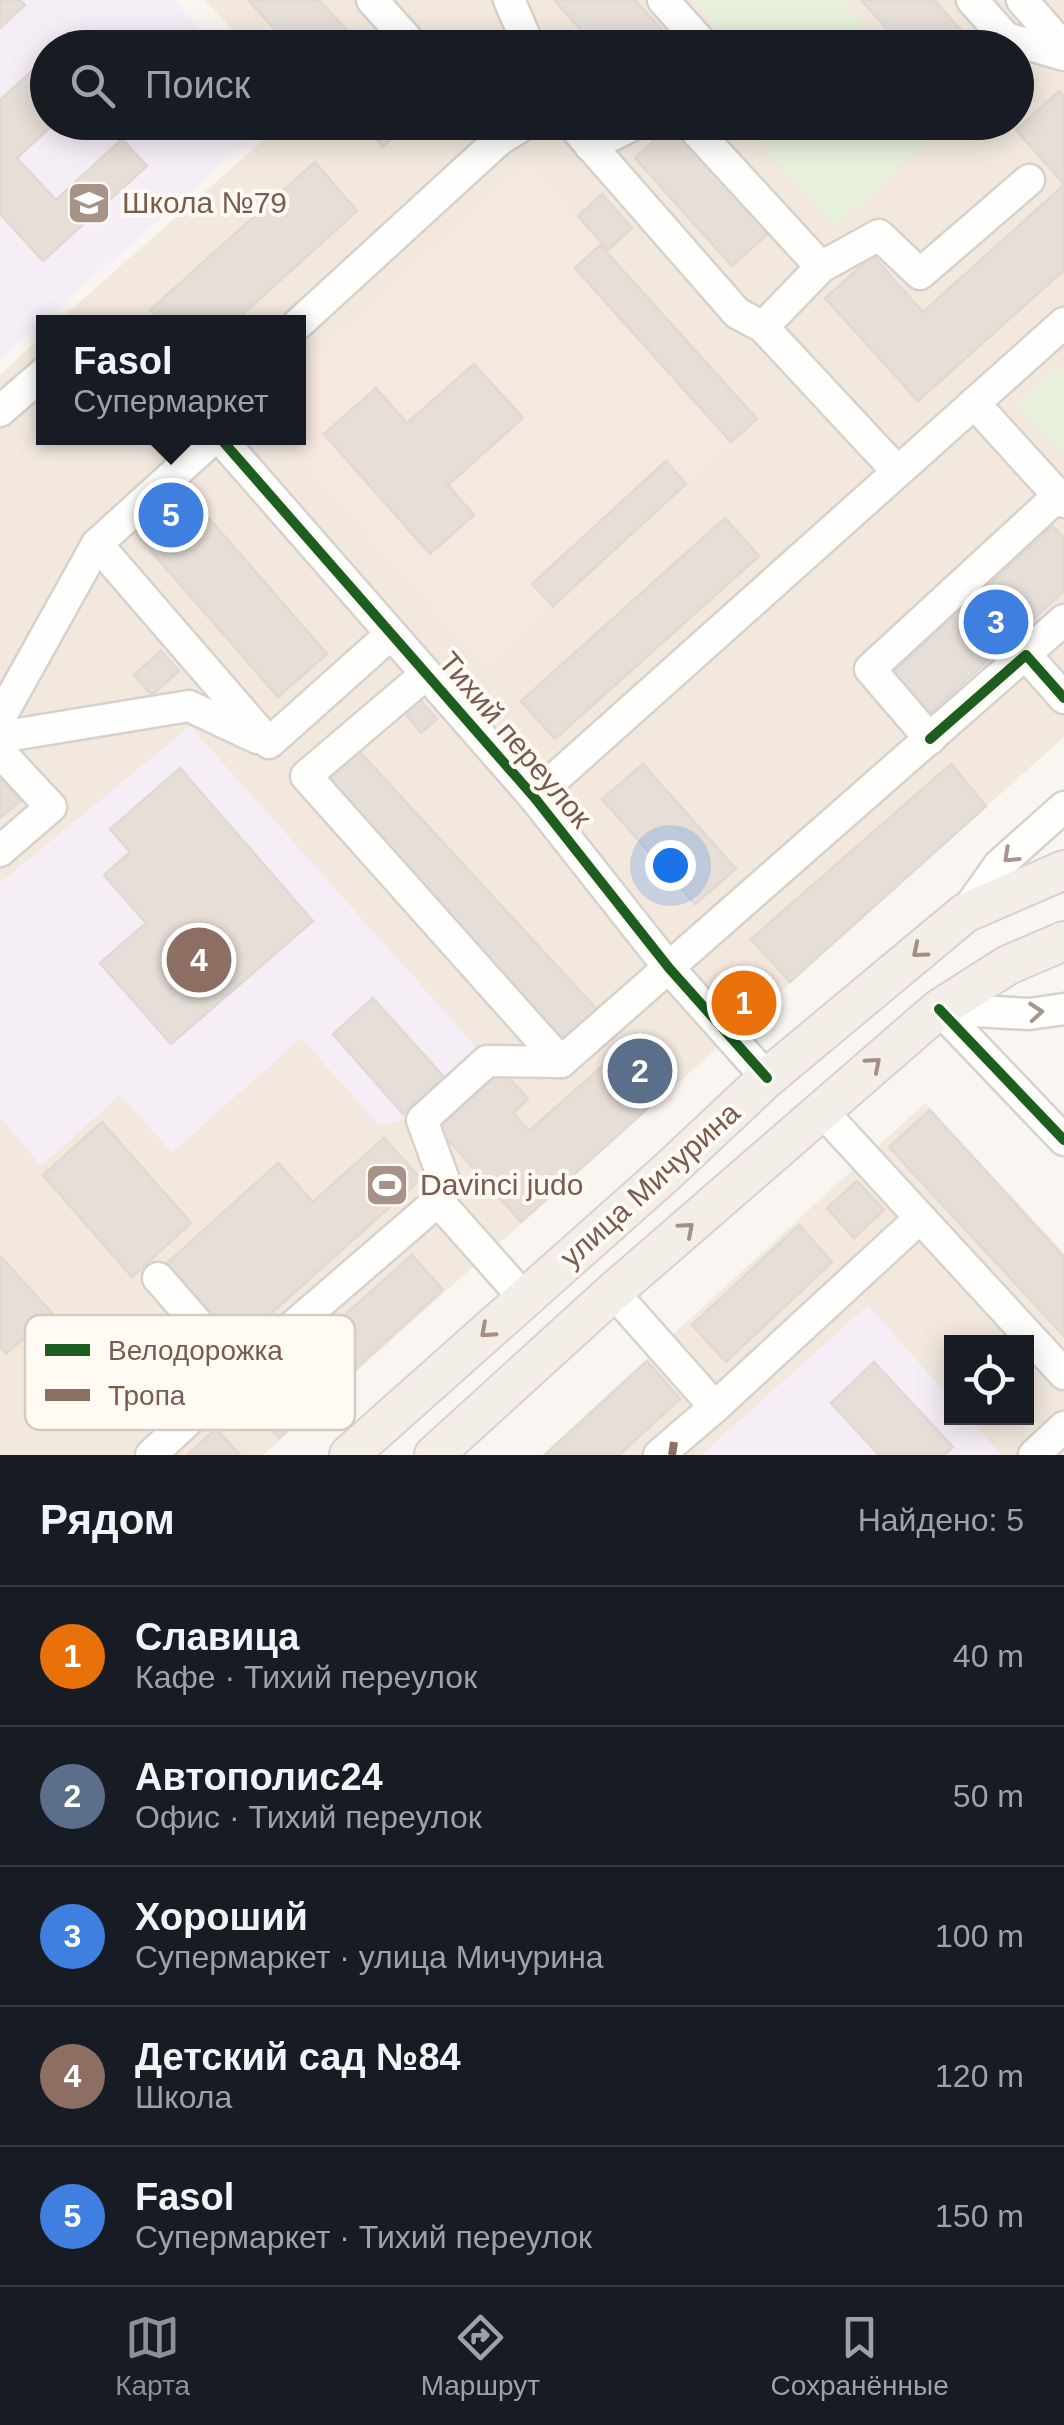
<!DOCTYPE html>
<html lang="ru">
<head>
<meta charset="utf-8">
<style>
	body { margin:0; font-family:Arial,sans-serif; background:#242831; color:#f1f3f6 }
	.controls { position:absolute; right:30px; bottom:30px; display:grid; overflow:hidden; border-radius:0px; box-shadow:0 5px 25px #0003 }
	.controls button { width:90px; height:90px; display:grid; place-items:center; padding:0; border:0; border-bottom:2px solid #363941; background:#171b24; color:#f1f3f6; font:50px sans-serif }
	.you { position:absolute; left:670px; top:865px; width:35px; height:35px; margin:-25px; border:8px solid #fff; border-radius:50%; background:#1a73e8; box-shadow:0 0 0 15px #1a73e833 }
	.badge { display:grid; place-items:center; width:65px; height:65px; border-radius:50%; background:#8c9099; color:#fff; font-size:32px; font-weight:700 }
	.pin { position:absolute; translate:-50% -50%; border:5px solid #fff; box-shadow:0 2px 10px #0006 }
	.popup { position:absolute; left:36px; top:315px; width:270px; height:130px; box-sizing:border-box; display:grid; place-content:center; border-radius:0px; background:#171b24; filter:drop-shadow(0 2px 8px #0005); font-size:32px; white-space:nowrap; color:#9ea1a6 }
	.popup b { font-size:38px; color:#f1f3f6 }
	.popup::after { content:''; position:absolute; left:50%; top:100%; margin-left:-20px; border:20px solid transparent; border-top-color:#171b24 }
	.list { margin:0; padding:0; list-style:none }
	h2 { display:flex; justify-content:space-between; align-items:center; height:130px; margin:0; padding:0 40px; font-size:42px }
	h2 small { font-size:32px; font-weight:400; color:#9ea1a6 }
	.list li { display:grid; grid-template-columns:65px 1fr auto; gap:30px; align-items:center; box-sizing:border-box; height:140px; padding:0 40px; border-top:2px solid #363941 }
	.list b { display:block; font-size:38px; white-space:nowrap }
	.list p { margin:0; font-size:32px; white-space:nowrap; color:#9ea1a6 }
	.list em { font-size:32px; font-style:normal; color:#9ea1a6 }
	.icon { flex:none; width:55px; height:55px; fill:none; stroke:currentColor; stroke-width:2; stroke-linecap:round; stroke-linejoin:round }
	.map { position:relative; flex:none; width:1064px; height:1455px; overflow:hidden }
	.search { position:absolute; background:#171b24; box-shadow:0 5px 25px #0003; left:30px; right:30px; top:30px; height:110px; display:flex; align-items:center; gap:25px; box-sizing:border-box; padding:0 35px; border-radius:55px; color:#9ea1a6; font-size:38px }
	.sheet { height:830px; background:#171b24 }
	nav { display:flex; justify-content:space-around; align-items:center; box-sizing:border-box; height:140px; border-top:2px solid #363941; background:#171b24; font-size:28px; color:#9ea1a6 }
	nav a { display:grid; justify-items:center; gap:5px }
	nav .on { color:#8c9099 }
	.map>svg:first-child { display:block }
</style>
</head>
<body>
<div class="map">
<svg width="1064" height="1455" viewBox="0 0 1064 1455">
	<rect width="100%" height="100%" fill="#f9f5f0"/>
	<g fill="#f2e8de" fill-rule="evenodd">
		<path d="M205,0H1064V737L263,1455H0V375L43,335L44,438H298V322H57L283,123L1016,122V48L248,47Z"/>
		<path d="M925,1103L1064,1253V1455H542ZM952,1342H1026V1418H952Z"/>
	</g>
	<path fill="#f6e8e1" d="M526,164L757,419L484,666L284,438H298L299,371Z"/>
	<g fill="#f6eef6">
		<path d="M0,0H174L216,47L48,48V122L269,123L0,360Z"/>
		<path d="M190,726L478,1049L397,1122L379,1125L301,1038L172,1153L120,1095L41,1166L0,1117V883Z"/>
		<path d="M868,1305L951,1399L952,1418H968L1002,1455H701Z"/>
	</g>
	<g fill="#e7f0db">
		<path d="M693,0H841L884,47H735Z"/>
		<path d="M742,123H949L835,226Z"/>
		<path d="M1057,367L1064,374V455L1016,405Z"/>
	</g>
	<g fill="#e6ded7" stroke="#e2d8d2" stroke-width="2.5">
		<path d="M0,0H20L25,5L0,28Z"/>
		<path d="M248,0H319L363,48H292Z"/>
		<path d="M554,0H635L669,38L658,48H597Z"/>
		<path d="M861,0H934L977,48H904Z"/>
		<path d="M48,56V122H56L17,158L56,200L122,139L147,166L43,261L0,214V100Z"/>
		<path d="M1059,91L1064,96V184L1016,130Z"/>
		<path d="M361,122H409L383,147Z"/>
		<path d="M672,124L770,232L732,266L635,158Z"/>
		<path d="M315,162L357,211L234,322H161L150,310Z"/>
		<path d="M1064,185V270L918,401L825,298L873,256L923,312Z"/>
		<path d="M602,194L632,228L608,250L578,216Z"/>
		<path d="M600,245L757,419L731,442L575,268Z"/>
		<path d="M474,364L523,418L448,485L474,515L430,554L324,434L376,388L407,423Z"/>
		<path d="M666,461L686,484L553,606L532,584Z"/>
		<path d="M180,485L327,654L278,697L131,528Z"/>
		<path d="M725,518L759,556L555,739L521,701Z"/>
		<path d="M1053,526L1064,538V591L930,713L893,672Z"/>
		<path d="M161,651L179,671L152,695L134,675Z"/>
		<path d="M420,700L437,719L421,733L405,713Z"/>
		<path d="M358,750L601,1014L567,1045L324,781Z"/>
		<path d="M643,764L736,869L695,904L602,799Z"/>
		<path d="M951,764L986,806L790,982L751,939Z"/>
		<path d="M180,768L313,921L171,1044L100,963L146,923L104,875L130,852L110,829Z"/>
		<path d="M0,778L20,801L0,818Z"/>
		<path d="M373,998L444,1077L403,1114L333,1034Z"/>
		<path d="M625,1046L666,1092L521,1222L438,1128L502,1070L528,1099L513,1113L529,1131Z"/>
		<path d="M930,1110L1064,1257V1336L889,1147Z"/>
		<path d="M102,1122L191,1223L132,1277L43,1175Z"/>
		<path d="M384,1138L421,1179L237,1344L166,1264L278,1163L313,1202Z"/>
		<path d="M857,1181L884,1210L854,1238L827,1208Z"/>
		<path d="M799,1225L832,1262L726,1362L692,1325Z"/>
		<path d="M412,1255L443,1290L279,1438L247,1402Z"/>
		<path d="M0,1256L52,1313L6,1354L0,1347Z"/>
		<path d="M647,1361L680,1399L619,1455H545Z"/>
		<path d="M874,1362L953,1447L944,1455H879L831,1403Z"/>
		<path d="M216,1429L240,1455H187Z"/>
	</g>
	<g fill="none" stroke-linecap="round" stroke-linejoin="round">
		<g stroke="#d7d1cb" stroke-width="35">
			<g id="minor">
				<path d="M372,0L415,48"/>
				<path d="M509,0L530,48"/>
				<path d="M663,0L706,48"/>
				<path d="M972,0L1006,38L1064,55"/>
				<path d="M1022,0L1064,48"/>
				<path d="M570,122L737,313L763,327L897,471"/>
				<path d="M688,122L821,267"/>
				<path d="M499,140L528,122"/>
				<path d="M590,146L639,122"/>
				<path d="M298,324L499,140L483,122"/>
				<path d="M763,327L821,267L879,235L920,274L1029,180"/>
				<path d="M974,403L1064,502"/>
				<path d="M0,411L44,373"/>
				<path d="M214,438L97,544L269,743L391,634"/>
				<path d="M220,438L534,797L669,968L767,1078"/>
				<path d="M1026,655L1064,698"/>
				<path d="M426,674L306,776L561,1062"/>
				<path d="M0,718L97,544"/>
				<path d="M0,737L189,706L257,738"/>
				<path d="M930,739L870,669L1058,496"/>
				<path d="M0,752L51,807L0,851"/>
				<path d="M534,797L1064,323"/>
				<path d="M965,913L999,865L1064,807"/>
				<path d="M939,1009L1064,1140"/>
				<path d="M939,1009L1029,1014L1064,1009"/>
				<path d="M822,1111L1064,1374"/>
				<path d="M438,1201L524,1298"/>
				<path d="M158,1278L240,1372"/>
				<path d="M613,1292L715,1407"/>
				<path d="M151,1455L240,1372L438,1201L444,1180L422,1120L487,1061L561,1062L1064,620"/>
				<path d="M659,1455L715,1407L920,1218"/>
				<path d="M1034,1455L1064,1427"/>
			</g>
		</g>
		<g stroke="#dad1cc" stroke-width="42">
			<g id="major">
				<path d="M349,1455L668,1171L767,1078L965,913L1064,870"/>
				<path d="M434,1455L613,1292L939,1009L1008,965L1064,941"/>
			</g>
		</g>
		<use href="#minor" stroke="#fefefd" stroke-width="30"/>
		<use href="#major" stroke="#f3eee8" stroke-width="38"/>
		<path stroke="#8d6e63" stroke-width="8" stroke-dasharray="15 8" stroke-linecap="butt" d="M672,1455L674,1442"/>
		<g stroke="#fffaf3" stroke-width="16">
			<g id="cycleway">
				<path d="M220,438L534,797L669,968L767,1078"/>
				<path d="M930,739L1026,655L1064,698"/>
				<path d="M939,1009L1064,1140"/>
			</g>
		</g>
		<use href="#cycleway" stroke="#1b5e20" stroke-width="10"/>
	</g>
	<defs><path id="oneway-chevron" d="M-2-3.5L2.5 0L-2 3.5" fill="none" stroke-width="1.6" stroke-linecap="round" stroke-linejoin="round" transform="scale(2.5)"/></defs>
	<g stroke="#a8958b">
		<use href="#oneway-chevron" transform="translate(1010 856) rotate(137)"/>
		<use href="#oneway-chevron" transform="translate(1036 1012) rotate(-5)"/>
	</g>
	<g stroke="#a48f83">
		<use href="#oneway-chevron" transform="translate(919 951) rotate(140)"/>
		<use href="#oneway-chevron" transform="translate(874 1064) rotate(-41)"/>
		<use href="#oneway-chevron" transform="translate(687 1229) rotate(-41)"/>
		<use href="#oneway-chevron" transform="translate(487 1331) rotate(138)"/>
	</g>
	<defs>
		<g id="school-square" transform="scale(2.25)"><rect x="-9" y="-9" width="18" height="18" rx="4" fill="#a69286" stroke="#fffaf3"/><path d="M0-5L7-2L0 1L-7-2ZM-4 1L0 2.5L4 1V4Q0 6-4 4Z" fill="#fff"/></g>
		<g id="stadium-square" transform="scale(2.25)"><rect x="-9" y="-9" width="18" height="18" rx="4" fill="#a69286" stroke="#fffaf3"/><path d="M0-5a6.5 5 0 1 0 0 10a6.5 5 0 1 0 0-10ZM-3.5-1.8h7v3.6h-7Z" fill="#fff"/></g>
	</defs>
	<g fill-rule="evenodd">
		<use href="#school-square" x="89" y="203"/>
		<use href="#stadium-square" x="387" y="1185"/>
	</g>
	<g text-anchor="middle" stroke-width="8" stroke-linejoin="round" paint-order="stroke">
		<g font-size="30" fill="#7a5c4d" stroke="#fffaf3" text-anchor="start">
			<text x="122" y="213">Школа №79</text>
			<text x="420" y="1195">Davinci judo</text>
		</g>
		<g font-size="30" fill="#7a5c4d" stroke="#fffaf3">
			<text transform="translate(515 740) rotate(50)" y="10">Тихий переулок</text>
			<text transform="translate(650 1185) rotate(-42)" y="10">улица Мичурина</text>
		</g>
	</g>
	<rect x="25" y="1315" width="330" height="115" rx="15" fill="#fffaf3" stroke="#d7cbc1" stroke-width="2.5"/>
	<rect x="45" y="1344" width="45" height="12" fill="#1b5e20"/>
	<rect x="45" y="1389" width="45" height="12" fill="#8d6e63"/>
	<g font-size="28" fill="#7a5c4d">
		<text x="108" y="1360">Велодорожка</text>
		<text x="108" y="1405">Тропа</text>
	</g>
</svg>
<div class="controls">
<button><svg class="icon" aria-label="locate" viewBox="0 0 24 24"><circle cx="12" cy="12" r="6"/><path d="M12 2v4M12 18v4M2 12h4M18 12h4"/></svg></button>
</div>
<div class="you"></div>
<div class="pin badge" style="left:744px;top:1003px;background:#e8710a">1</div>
<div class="pin badge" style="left:640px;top:1071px;background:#5c6f8a">2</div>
<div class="pin badge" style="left:996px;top:622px;background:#3f7fe0">3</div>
<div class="pin badge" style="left:199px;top:960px;background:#8d6e63">4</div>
<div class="pin badge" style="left:171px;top:515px;background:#3f7fe0">5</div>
<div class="popup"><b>Fasol</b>Супермаркет</div>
<div class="search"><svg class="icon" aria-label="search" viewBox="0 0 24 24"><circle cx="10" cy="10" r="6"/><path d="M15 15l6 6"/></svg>Поиск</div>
</div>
<section class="sheet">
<h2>Рядом<small>Найдено: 5</small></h2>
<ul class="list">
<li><span class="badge" style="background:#e8710a">1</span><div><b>Славица</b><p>Кафе · Тихий переулок</p></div><em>40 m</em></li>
<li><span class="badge" style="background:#5c6f8a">2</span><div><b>Автополис24</b><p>Офис · Тихий переулок</p></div><em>50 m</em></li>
<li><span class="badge" style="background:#3f7fe0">3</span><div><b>Хороший</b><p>Супермаркет · улица Мичурина</p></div><em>100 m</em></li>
<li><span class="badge" style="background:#8d6e63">4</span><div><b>Детский сад №84</b><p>Школа</p></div><em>120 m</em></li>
<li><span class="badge" style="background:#3f7fe0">5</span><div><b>Fasol</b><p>Супермаркет · Тихий переулок</p></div><em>150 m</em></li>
</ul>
</section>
<nav>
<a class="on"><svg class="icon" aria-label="map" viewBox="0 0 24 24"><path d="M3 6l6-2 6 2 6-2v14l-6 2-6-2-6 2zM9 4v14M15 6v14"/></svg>Карта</a>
<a><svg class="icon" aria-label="directions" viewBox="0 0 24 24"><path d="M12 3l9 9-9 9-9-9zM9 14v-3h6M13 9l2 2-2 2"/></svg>Маршрут</a>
<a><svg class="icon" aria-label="saved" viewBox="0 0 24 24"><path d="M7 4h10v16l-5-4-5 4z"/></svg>Сохранённые</a>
</nav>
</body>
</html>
